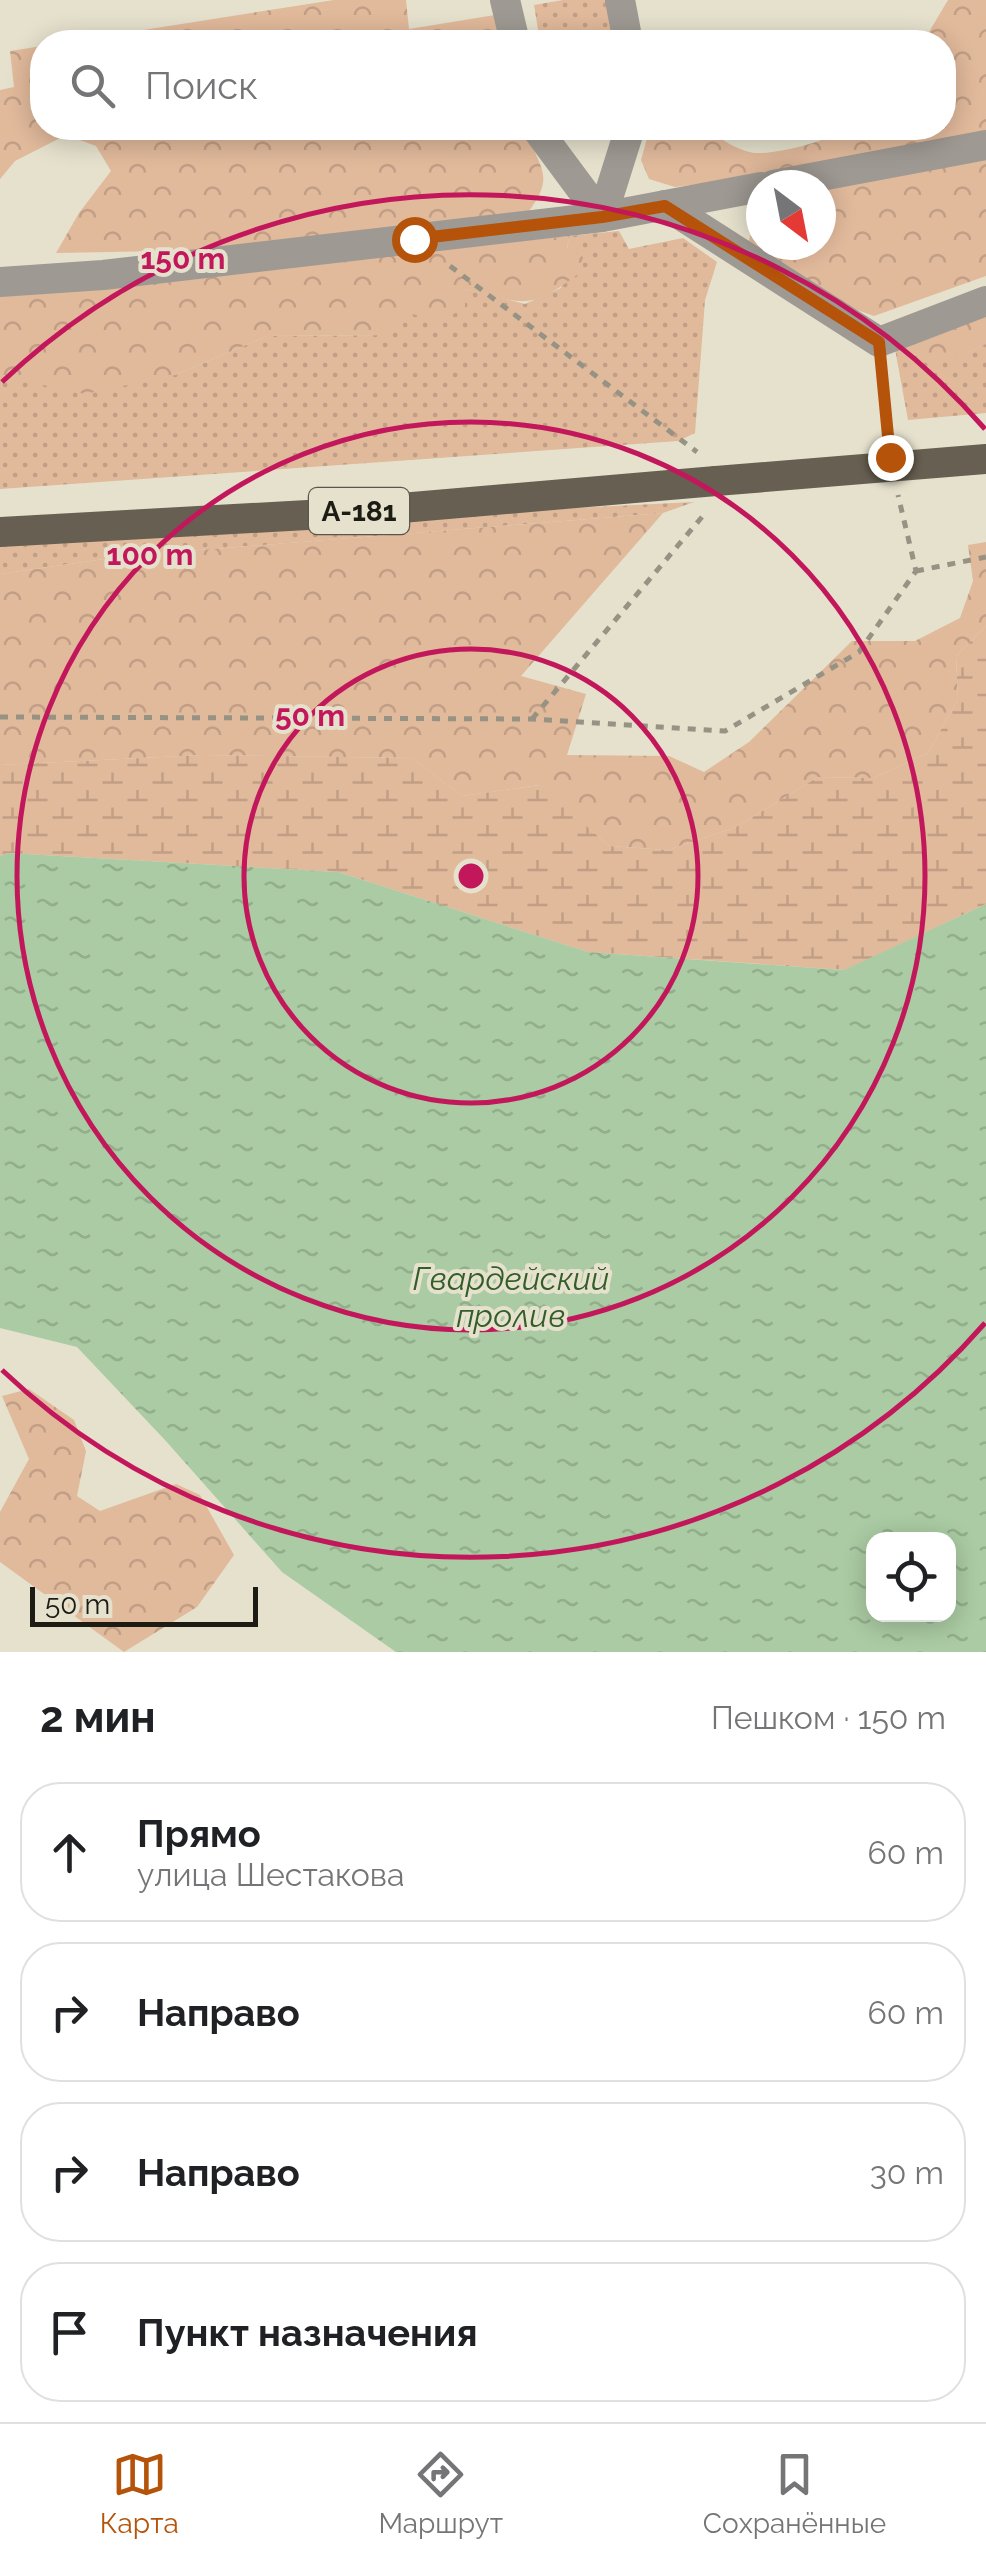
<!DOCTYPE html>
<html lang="ru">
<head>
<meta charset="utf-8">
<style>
	body { margin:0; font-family:Raleway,sans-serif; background:#f2f2f2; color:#202124 }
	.controls { position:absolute; right:30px; bottom:30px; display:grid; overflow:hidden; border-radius:20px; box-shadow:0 5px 25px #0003 }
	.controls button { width:90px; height:90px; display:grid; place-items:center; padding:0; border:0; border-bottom:2px solid #e0e0e0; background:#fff; color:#202124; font:50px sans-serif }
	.compass { position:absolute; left:746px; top:170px; width:90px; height:90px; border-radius:50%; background:#fff; box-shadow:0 5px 25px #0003; rotate:148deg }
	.scale { position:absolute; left:30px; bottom:25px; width:228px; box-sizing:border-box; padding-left:10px; border:5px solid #1d1c14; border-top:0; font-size:28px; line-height:35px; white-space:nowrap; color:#1d1c14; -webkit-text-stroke:8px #e5e1cd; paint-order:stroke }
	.stop { position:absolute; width:30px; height:30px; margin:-22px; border:8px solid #b45309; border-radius:50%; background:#fff }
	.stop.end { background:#b45309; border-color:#fff; box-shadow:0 2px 10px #0008 }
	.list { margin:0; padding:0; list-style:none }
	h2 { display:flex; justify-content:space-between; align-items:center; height:130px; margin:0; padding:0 40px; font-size:42px }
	h2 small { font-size:32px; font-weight:400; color:#757577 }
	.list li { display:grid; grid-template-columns:65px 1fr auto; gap:30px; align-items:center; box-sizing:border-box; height:140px; margin:0 20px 20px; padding:0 20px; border:2px solid #e0e0e0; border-radius:40px }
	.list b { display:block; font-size:38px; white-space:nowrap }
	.list p { margin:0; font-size:32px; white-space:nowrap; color:#757577 }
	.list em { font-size:32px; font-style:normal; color:#757577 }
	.icon { flex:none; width:55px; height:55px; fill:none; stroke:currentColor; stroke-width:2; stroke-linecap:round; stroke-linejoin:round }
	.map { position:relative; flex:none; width:986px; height:1652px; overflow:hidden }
	.search { position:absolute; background:#fff; box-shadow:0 5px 25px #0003; left:30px; right:30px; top:30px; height:110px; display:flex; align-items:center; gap:25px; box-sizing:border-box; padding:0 35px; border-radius:40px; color:#757577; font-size:38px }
	.sheet { height:770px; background:#fff }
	nav { display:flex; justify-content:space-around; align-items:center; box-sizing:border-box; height:140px; border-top:2px solid #e0e0e0; background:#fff; font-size:28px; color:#757577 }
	nav a { display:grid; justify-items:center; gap:5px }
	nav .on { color:#b45309 }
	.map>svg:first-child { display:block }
</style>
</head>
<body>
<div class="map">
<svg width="986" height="1652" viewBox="0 0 986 1652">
	<defs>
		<pattern id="grass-dots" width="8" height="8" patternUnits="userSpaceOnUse" patternTransform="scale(2.5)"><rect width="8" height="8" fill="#e1b99b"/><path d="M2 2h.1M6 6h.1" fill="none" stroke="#c19e85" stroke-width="1.8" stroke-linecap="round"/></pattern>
		<pattern id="forest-crowns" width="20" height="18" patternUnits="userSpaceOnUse" patternTransform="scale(2.5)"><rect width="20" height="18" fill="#e1b99b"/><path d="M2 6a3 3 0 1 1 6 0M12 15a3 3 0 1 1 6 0" fill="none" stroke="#c19e85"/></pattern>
		<pattern id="wetland-marsh" width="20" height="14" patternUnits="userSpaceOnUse" patternTransform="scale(2.5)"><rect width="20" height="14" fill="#e1b99b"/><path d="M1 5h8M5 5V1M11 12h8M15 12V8" fill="none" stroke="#c19e85"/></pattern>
		<pattern id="water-ripples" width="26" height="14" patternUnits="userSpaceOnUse" patternTransform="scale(2.5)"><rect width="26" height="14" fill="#aacba3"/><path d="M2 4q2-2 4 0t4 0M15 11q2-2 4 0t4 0" fill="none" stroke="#92ae8b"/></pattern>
	</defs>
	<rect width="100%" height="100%" fill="#e5e1cd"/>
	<g fill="url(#grass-dots)">
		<path d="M563,0H607L613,42H540L534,5Z"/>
		<path d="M619,231L629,249L683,238L717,262L705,300L695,433L678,441L0,489V380L175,375L267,336L387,335L407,311L465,289L525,304L561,288L569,236Z"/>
		<path d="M986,344V413L908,420L895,349C935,363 948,363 986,344Z"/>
		<path d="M694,502L663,513L125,556L0,574V545L277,523Z"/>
	</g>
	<g fill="url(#forest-crowns)" fill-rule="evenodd">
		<path d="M334,0H406L409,29L501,14L507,42H67Z"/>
		<path d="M948,0H986V276L874,316L843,305L749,241L758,202L743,179L675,187L649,179L641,160L650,128H707C718,138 740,152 756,153C778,154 830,141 846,128H944V42H923ZM761,185H821V245H761Z"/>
		<path d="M42,46V128H527C538,172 558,173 526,215L264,249L56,253L79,213L111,171L96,146L66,135L15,161L0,179V90L14,87L10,51Z"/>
		<path d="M569,236L567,248L583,257V270C531,311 526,305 465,289V307L439,323L407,312L388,335L267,336L175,375L85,394L20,380H0V295Z"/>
		<path d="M986,310V344C946,364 937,364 895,349Z"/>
		<path d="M663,513L521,676L586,694L567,755L669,756L704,772L749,742L852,641H915L960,618L973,581L968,545L986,542V626L956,656L958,699L928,753L873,778L818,777L736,827L668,850L609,846L539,785L462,796L412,758L202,755L0,765V574L125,556Z"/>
		<path d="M29,1389L74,1420L86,1451L77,1496L100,1511L176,1484L200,1495L234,1555L197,1607L124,1652L0,1562V1512L29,1459L2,1396Z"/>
	</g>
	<path fill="url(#wetland-marsh)" d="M986,626V904L845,970L588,952L338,872L8,853L0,856V765L202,755L412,758L462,796L540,785L609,846L668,850L736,827L818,777L873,778L928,753L958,699L956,656Z"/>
	<path fill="url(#water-ripples)" fill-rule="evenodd" d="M8,853L338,872L588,952L844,970L986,904V1652H396L282,1572L165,1440L77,1347L0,1328V856ZM874,1540H948V1614H874Z"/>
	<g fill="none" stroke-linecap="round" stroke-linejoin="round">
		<g stroke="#969384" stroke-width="5" stroke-dasharray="8 8" stroke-linecap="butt">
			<path d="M450,266L697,452"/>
			<path d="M882,372L888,440"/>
			<path d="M916,571L986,557"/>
			<path d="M0,717L532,719L725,731L859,652L916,571L898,495"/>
			<path d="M532,719L707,511"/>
		</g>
		<g stroke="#9e9992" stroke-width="30">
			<path d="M505,0L515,42"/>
			<path d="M620,0L628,42"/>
			<path d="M536,128L602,217L630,128"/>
			<path d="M773,185L986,145"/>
			<path d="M665,205L879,342L986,301"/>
			<path d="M0,282L103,275L602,217L761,187"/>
		</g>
		<path stroke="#675f51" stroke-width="30" d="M0,532L343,513L716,481"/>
		<path stroke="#675f51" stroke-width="30" d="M716,481L986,459"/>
	</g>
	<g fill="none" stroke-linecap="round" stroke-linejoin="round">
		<path stroke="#b45309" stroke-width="12" d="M414,239L602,217L665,206L879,342L890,457"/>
	</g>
	<g fill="none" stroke="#c2185b" stroke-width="5">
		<circle cx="471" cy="876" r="227"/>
		<circle cx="471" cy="876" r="454"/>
		<path d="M985 1323A681 681 0 0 1 2 1370M2 382A681 681 0 0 1 985 429"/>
	</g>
	<g text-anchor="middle" stroke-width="8" stroke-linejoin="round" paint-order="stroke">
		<rect fill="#e5e1cd" stroke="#59574c" stroke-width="2.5" x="309" y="488" width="100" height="46" rx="8"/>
		<g font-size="28" font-weight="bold" fill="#1d1c14">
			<text x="359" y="521">А-181</text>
		</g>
		<g font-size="32" font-style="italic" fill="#325e29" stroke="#e5e1cd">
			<text x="511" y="1290">Гвардейский<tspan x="511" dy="37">пролив</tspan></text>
		</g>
	</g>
	<circle cx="471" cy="876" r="15" fill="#c2185b" stroke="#e5e1cd" stroke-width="5"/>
	<g font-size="30" text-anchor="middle" font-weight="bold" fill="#c2185b" stroke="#e5e1cd" stroke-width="8" stroke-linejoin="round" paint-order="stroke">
		<text x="183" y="269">150 m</text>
		<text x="150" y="565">100 m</text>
		<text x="310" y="726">50 m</text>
	</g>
</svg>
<div class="controls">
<button><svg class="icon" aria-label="locate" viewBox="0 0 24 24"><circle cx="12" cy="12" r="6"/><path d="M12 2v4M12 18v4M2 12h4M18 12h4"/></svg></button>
</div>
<svg class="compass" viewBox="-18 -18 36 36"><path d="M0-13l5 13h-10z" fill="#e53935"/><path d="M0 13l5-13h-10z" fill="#757577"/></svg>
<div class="scale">50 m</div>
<div class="stop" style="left:414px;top:239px"></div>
<div class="stop end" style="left:890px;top:457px"></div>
<div class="search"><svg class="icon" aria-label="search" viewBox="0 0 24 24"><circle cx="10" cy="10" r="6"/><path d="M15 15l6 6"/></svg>Поиск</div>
</div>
<section class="sheet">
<h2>2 мин<small>Пешком · 150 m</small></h2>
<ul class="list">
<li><svg class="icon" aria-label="ahead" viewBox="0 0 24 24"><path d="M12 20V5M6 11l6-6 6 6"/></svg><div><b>Прямо</b><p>улица Шестакова</p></div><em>60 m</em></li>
<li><svg class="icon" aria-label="right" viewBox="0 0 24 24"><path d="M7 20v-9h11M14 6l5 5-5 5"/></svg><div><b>Направо</b></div><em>60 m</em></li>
<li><svg class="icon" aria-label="right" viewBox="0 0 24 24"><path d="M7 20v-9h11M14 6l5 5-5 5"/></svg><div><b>Направо</b></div><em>30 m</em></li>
<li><svg class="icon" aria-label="arrive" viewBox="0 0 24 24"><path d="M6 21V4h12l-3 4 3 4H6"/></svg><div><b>Пункт назначения</b></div></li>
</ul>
</section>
<nav>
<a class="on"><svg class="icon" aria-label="map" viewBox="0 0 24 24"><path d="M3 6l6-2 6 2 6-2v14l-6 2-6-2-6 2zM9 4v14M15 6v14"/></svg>Карта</a>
<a><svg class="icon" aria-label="directions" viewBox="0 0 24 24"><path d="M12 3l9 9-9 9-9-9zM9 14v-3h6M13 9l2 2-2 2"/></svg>Маршрут</a>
<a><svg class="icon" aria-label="saved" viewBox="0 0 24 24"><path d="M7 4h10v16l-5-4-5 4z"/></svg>Сохранённые</a>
</nav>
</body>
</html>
